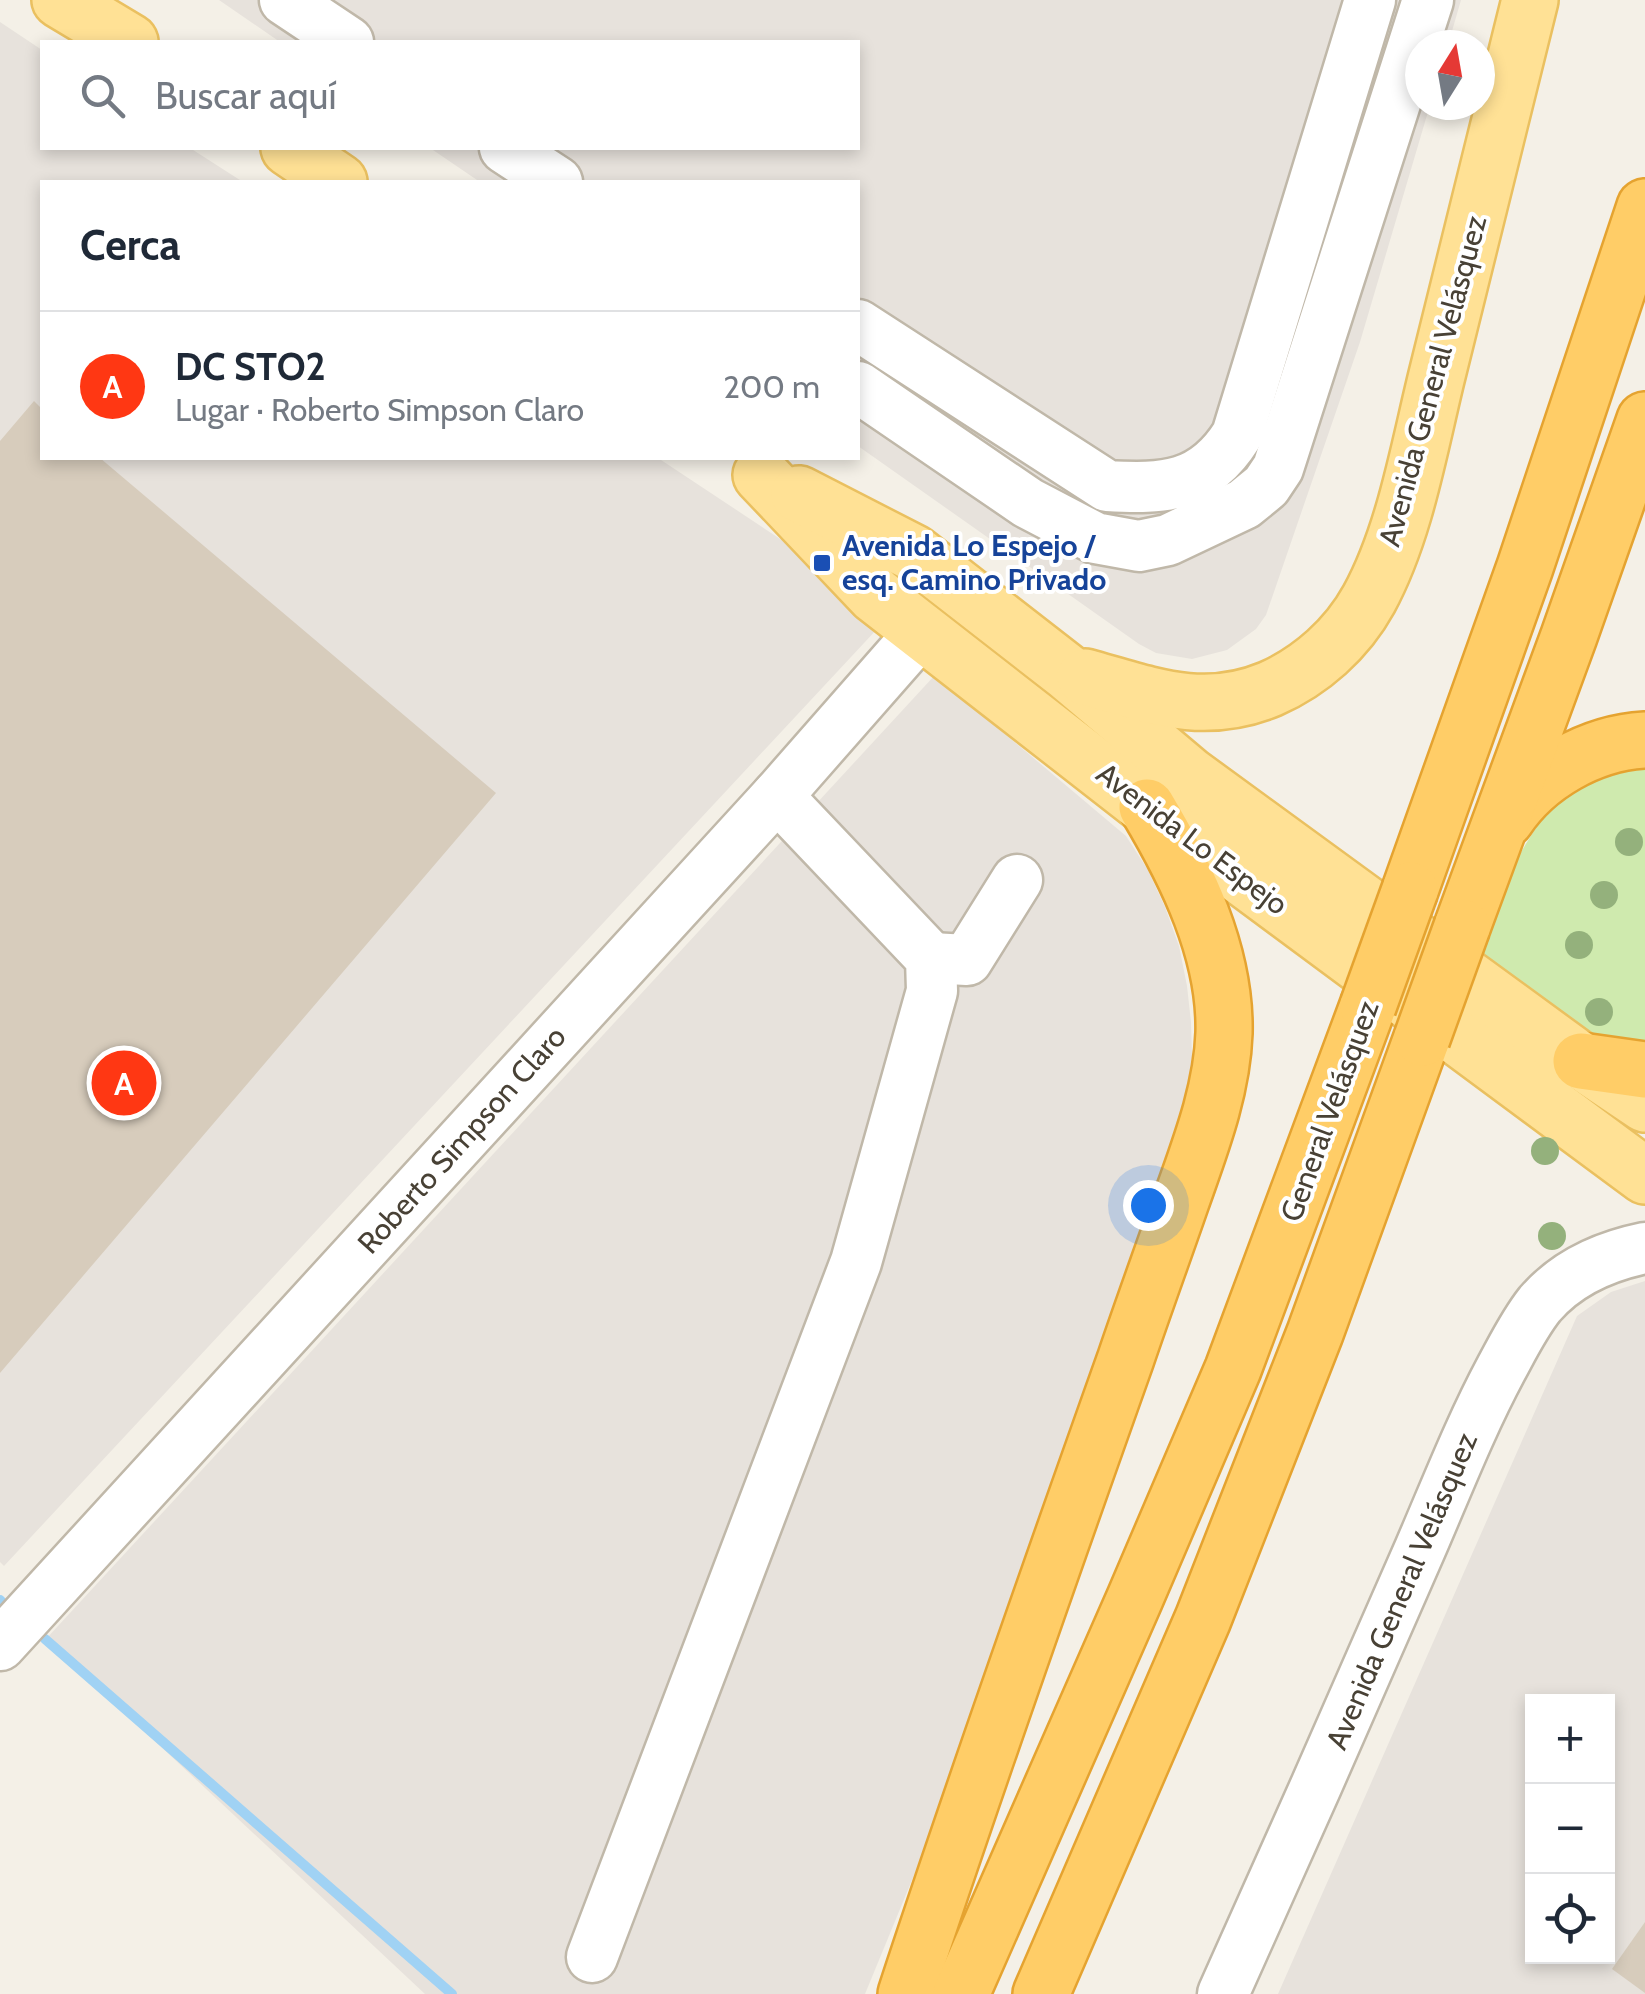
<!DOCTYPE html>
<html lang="es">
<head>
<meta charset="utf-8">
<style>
	body { margin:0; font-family:Cabin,sans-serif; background:#f2f2f3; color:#1f2937 }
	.controls { position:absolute; right:30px; bottom:30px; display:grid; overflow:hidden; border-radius:0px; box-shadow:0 5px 15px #0003 }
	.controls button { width:90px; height:90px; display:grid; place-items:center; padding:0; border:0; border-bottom:2px solid #e0e1e3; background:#fff; color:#1f2937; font:50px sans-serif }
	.compass { position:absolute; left:1405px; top:30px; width:90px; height:90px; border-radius:50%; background:#fff; box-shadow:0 5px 15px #0003; rotate:11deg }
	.you { position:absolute; left:1148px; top:1205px; width:35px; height:35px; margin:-25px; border:8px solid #fff; border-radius:50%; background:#1a73e8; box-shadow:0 0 0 15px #1a73e833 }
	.badge { display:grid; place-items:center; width:65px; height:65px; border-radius:50%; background:#ff3713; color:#fff; font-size:32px; font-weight:700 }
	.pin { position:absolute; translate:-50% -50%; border:5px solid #fff; box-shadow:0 2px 10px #0006 }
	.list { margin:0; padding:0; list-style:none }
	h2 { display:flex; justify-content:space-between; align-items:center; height:130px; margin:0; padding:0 40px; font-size:42px }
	h2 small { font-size:32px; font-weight:400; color:#747a83 }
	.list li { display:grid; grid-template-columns:65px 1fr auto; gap:30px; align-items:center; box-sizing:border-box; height:150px; padding:0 40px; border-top:2px solid #e0e1e3 }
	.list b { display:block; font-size:38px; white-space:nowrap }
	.list p { margin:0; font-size:32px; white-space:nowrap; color:#747a83 }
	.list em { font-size:32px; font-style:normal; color:#747a83 }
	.icon { flex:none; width:55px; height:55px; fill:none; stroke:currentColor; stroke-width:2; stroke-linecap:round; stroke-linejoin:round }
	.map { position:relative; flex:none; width:1645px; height:1994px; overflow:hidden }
	.search { position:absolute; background:#fff; box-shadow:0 5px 15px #0003; left:40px; top:40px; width:820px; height:110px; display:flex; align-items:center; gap:25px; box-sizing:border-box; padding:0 35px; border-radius:0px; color:#747a83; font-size:38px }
	.panel { position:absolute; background:#fff; box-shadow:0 5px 15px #0003; left:40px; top:180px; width:820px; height:280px; border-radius:0px }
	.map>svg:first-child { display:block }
</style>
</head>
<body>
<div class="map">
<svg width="1645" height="1994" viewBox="0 0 1645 1994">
	<rect width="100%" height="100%" fill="#f4f0e7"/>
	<g fill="#e7e2dc" fill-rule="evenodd">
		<path d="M219,0H1461L1448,45H1420V105H1430L1360,342L1266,615L1256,629L1227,650L1192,659L1156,653L1139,644L858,446V182H480L430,148H858V42H280Z"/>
		<path d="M0,22L42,50V148H190L243,182H42V458H658L892,613L4,1566L0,1562Z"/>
		<path d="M935,675L1126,836L1148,870L1165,907L1179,946L1187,986L1191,1022L1192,1057L1188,1093L933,1829L865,1994H425L46,1639Z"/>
		<path d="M1645,1281V1994H1278L1577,1316L1611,1292ZM1532,1702H1608V1956H1532Z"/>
	</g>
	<path fill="#cfeaae" d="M1645,759V1042L1614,1041L1545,1021L1476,970L1503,881L1547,810L1601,768Z"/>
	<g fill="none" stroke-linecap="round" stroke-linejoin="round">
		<g stroke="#a0d2f4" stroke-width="10">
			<path d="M0,1600L1,1601"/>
			<path d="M45,1639L452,1994"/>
		</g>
	</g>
	<g fill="#d7ccbc">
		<path d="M34,401L42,409V458H100L496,793L0,1373V441Z"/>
		<path d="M1645,1922V1993L1612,1969Z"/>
	</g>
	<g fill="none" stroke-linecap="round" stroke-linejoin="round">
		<g stroke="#c0b8a9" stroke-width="55">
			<g id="minor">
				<path d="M285,0L348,42"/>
				<path d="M505,148L557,182"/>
				<path d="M858,325L1107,486C1164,489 1204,488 1237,435L1370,0"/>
				<path d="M858,387L1028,503L1095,538L1139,546L1168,540L1244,504L1266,486L1278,468L1428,0"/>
				<path d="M931,958L967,960L1017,880"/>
				<path d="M0,1645L777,796L921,632"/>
				<path d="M592,1957L856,1262L932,991L931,958L777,796"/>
				<path d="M1223,1994C1290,1846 1355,1698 1420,1549C1446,1489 1470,1427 1501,1369C1513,1347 1524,1324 1540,1304C1567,1273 1606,1256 1645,1248"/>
			</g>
		</g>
		<g stroke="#eac060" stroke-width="60">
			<g id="major">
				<path d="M60,0L130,42"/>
				<path d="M289,148L339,182"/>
				<path d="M761,475L875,595L1147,807L1645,1176"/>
				<path d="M799,494L914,553L1067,672L1189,775L1581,1061L1645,1104"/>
				<path d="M1085,677C1150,695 1203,717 1270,689C1311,671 1347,639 1369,599C1405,533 1419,448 1437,375C1468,250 1499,125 1530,0"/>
			</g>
		</g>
		<g stroke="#e5a330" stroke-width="60">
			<g id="highway">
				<path d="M1506,819C1536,774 1591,743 1645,740"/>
				<path d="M1410,890L1525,567L1645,207"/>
				<path d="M1462,927L1569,636L1645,420"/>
				<path d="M1581,1061L1645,1070"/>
				<path d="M906,1994C976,1781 1051,1569 1126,1358C1144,1305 1163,1253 1181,1201C1200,1147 1222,1091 1224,1033C1226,953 1187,874 1147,807"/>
				<path d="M961,1994L1135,1598L1233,1369L1368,1006"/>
				<path d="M1041,1994L1203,1619L1315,1333L1422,1038"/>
			</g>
		</g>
		<use href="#minor" stroke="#fff" stroke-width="50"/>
		<use href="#major" stroke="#ffe195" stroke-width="55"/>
		<use href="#highway" stroke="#ffcd67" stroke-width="55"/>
		<g stroke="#e5a330" stroke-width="60" stroke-linecap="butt">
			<g id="highway-bridge">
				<path d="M1368,1006L1410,890"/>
				<path d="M1422,1038L1462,927"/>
			</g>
		</g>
		<use href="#highway-bridge" stroke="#ffcd67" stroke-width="55"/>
	</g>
	<g fill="#94b17c">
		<circle cx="1629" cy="842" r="14"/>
		<circle cx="1604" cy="895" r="14"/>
		<circle cx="1579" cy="945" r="14"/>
		<circle cx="1599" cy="1012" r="14"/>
		<circle cx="1545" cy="1151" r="14"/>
		<circle cx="1552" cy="1236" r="14"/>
	</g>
	<rect fill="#1a4fb4" stroke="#fff" stroke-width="4" x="812" y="553" width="20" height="20" rx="5"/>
	<g text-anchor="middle" stroke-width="8" stroke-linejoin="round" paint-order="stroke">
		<g font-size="30" fill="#484135" stroke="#fff">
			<text transform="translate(1433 381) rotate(-75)" y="10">Avenida General Velásquez</text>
			<text transform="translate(1192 839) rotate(37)" y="10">Avenida Lo Espejo</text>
			<text transform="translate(1330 1111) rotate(-70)" y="10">General Velásquez</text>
			<text transform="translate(462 1140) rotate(-48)" y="10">Roberto Simpson Claro</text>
			<text transform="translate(1402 1591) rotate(-67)" y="10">Avenida General Velásquez</text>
		</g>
		<g font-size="30" font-weight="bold" fill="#164399" stroke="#fff" text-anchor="start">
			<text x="842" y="556">Avenida Lo Espejo /<tspan x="842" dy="34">esq. Camino Privado</tspan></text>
		</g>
	</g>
</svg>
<div class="controls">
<button>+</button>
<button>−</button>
<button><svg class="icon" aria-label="locate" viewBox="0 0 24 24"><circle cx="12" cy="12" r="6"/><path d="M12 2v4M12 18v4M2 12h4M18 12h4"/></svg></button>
</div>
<svg class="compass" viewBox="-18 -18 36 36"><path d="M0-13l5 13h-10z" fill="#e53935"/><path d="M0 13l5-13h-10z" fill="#747a83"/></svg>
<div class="you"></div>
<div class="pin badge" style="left:124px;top:1083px">A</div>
<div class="search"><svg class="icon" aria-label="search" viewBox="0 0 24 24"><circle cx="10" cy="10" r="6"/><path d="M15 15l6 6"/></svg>Buscar aquí</div>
<section class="panel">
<h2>Cerca<small></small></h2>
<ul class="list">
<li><span class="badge">A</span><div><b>DC STO2</b><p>Lugar · Roberto Simpson Claro</p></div><em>200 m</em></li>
</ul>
</section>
</div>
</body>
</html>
